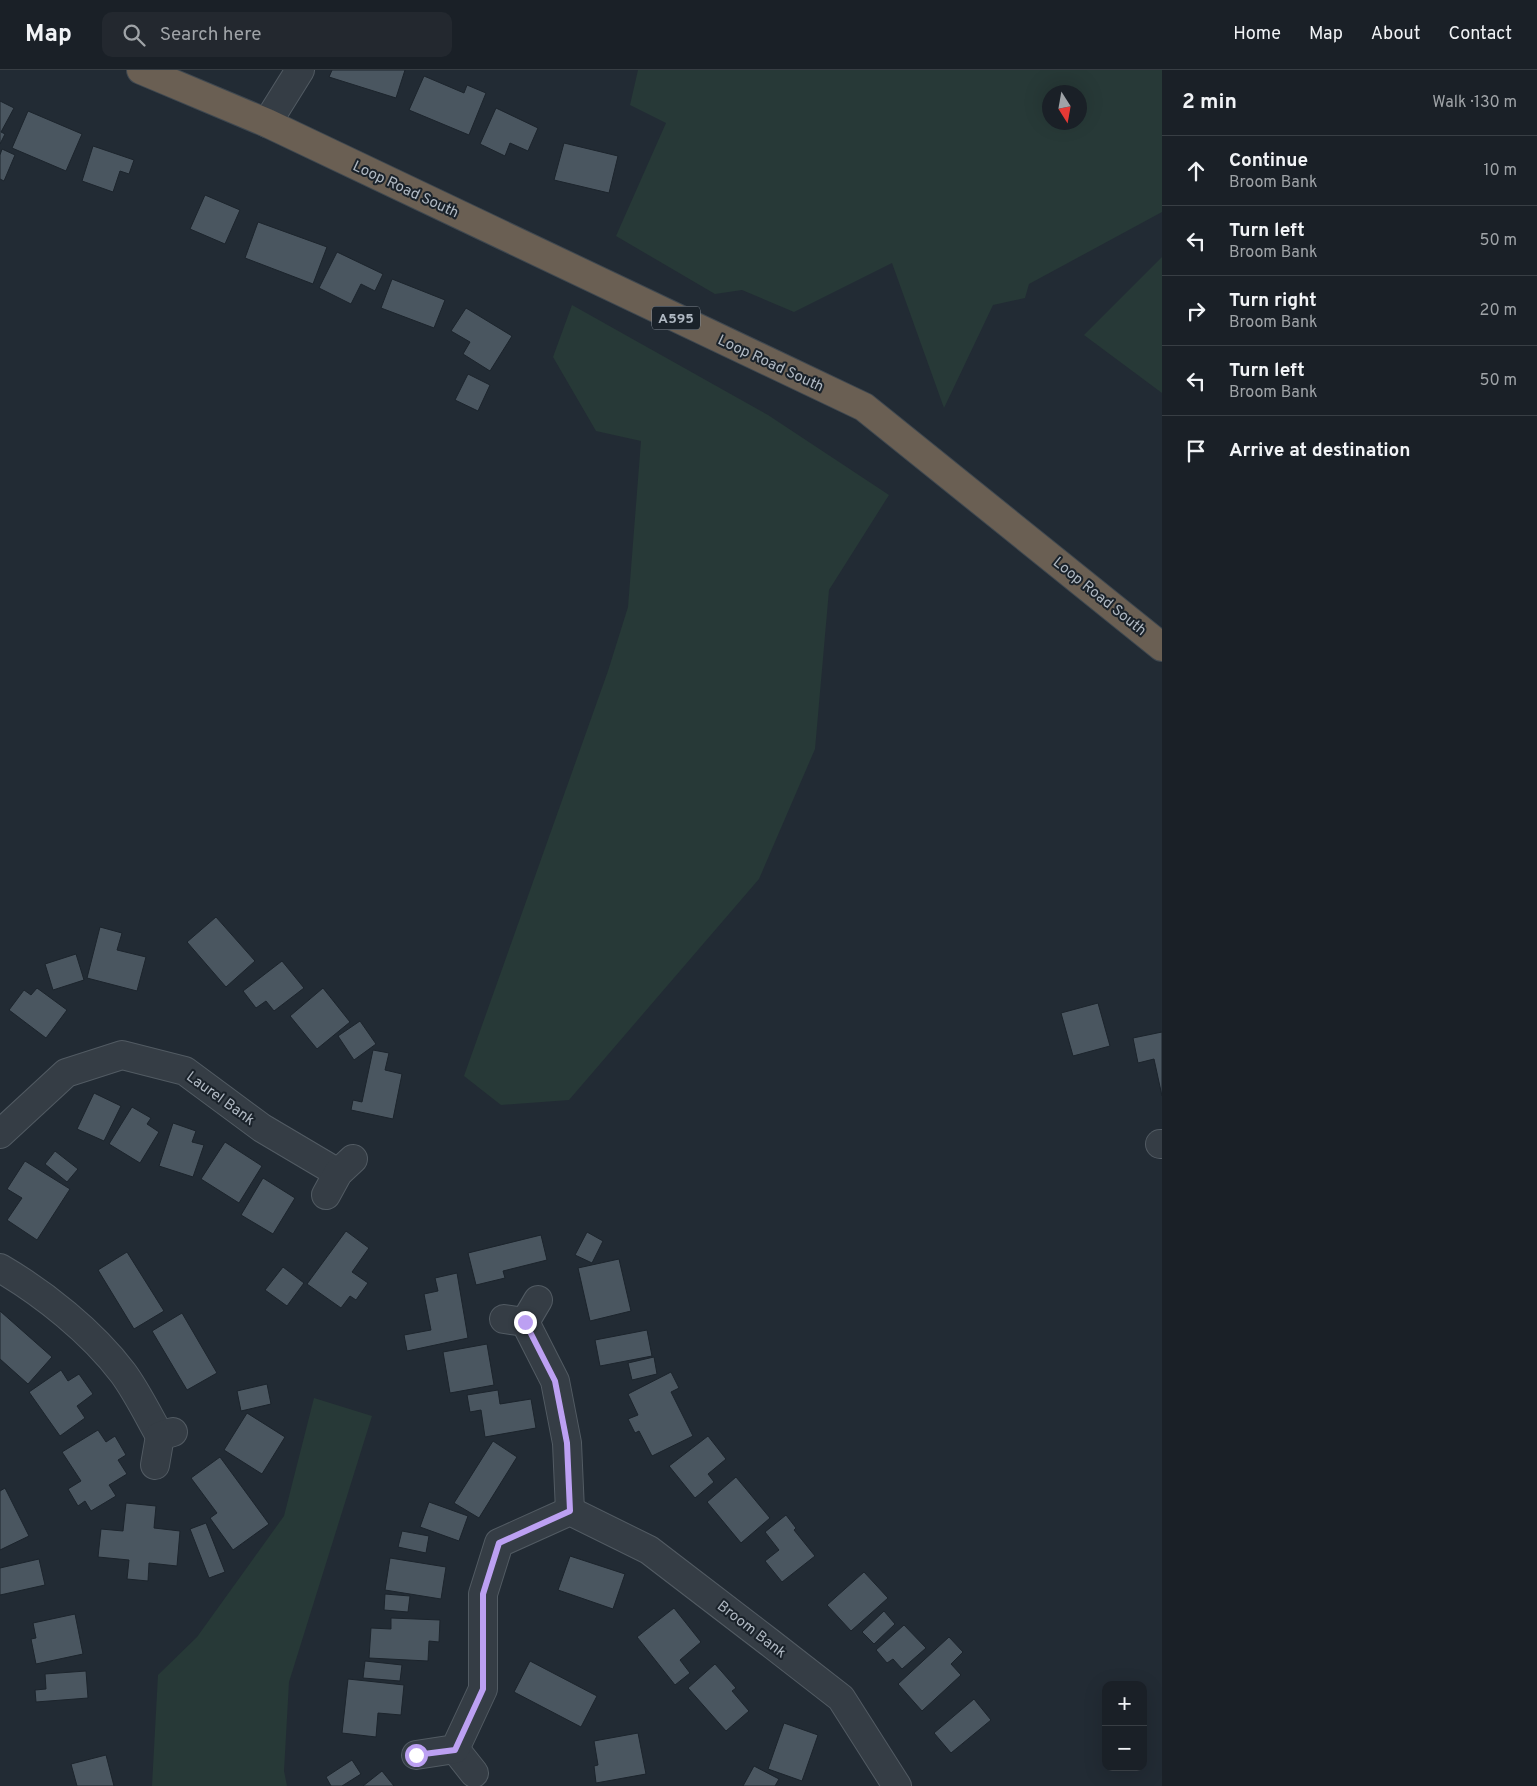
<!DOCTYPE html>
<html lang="en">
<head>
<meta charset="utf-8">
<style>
	body { margin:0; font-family:Overpass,sans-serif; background:#23282f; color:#f1f3f6 }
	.controls { position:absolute; right:15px; bottom:15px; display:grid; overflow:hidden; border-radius:10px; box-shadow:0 5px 20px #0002 }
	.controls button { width:45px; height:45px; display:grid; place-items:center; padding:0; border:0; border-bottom:1px solid #383e44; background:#1a2027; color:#f1f3f6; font:25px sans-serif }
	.compass { position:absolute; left:1042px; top:15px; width:45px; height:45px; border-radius:50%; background:#1a2027; box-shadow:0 5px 20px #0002; rotate:169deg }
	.stop { position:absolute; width:15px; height:15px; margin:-11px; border:4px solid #bca0f2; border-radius:50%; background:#fff }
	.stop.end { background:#bca0f2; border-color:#fff; box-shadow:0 1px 5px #0008 }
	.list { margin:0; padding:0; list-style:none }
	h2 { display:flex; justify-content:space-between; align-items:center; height:65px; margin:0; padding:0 20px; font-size:21px }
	h2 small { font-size:16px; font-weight:400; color:#9fa3a7 }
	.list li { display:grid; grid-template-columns:32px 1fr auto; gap:15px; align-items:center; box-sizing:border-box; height:70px; padding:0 20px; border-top:1px solid #383e44 }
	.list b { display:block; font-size:19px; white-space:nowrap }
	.list p { margin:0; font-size:16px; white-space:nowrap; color:#9fa3a7 }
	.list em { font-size:16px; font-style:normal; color:#9fa3a7 }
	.icon { flex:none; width:28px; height:28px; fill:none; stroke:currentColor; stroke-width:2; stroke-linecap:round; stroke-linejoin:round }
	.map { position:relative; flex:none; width:1162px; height:1716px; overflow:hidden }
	header { display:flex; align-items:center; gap:30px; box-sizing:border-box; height:70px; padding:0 25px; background:#1a2027; border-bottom:1px solid #383e44 }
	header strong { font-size:24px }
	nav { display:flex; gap:28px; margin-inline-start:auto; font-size:18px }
	.search { width:350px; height:45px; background:#23282f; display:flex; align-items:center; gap:12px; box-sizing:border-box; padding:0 18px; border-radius:10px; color:#9fa3a7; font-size:19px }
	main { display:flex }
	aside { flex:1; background:#1a2027 }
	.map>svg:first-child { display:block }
</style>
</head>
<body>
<header>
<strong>Map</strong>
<div class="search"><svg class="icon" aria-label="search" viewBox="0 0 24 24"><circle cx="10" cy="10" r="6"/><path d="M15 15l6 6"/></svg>Search here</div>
<nav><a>Home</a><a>Map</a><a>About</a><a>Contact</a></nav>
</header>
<main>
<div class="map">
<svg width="1162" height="1716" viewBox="0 0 1162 1716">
	<rect width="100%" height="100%" fill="#222b34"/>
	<g fill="#273937" fill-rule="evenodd">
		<path d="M638,0H1162V142L1029,214L1025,228L993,235L944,338L892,193L794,242L742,220L715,224L616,166L666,53L630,35ZM1080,22V52H1050V22Z"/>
		<path d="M1162,187V323L1084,265Z"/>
		<path d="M572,235L768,345L889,425L829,520L815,679L759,809L569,1030L501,1035L464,1006L608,601L628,537L641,371L596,361L553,287Z"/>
		<path d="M314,1328L372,1346L289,1612L284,1701L287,1716H152L158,1605L197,1567L284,1446Z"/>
	</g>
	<g fill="#4a5660" stroke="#1c242c">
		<path d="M332,0H405L396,28L329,7Z"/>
		<path d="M424,6L464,23L467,15L486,23L469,65L409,40Z"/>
		<path d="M0,31L14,38L1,62L5,64L0,74Z"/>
		<path d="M496,38L538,58L528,81L510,73L505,86L480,74Z"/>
		<path d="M28,41L82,64L66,101L12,78Z"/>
		<path d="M564,73L618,86L609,123L554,110Z"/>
		<path d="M93,76L134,90L129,104L120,101L113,122L82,111Z"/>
		<path d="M2,79L15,85L4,111L0,109V85Z"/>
		<path d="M205,125L240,140L225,174L190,159Z"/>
		<path d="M258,152L327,177L313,214L245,188Z"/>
		<path d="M337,182L383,204L375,221L361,214L351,234L319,218Z"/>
		<path d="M392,209L445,230L434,258L381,238Z"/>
		<path d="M466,238L512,266L490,301L463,284L470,272L451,261Z"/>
		<path d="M468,304L490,315L478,341L455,330Z"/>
		<path d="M216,847L255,891L226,917L187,872Z"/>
		<path d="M100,857L122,863L117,880L146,887L137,921L87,908Z"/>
		<path d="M76,884L84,910L53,920L45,894Z"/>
		<path d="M282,891L304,918L274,941L266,931L256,938L243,921Z"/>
		<path d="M37,918L67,940L46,968L9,940L24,920L31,925Z"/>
		<path d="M323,918L350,952L317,979L290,946Z"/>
		<path d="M1098,933L1110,976L1073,986L1061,943Z"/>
		<path d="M360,951L376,974L354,990L338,966Z"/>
		<path d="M1162,962V1026L1154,989L1138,993L1133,968Z"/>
		<path d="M373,980L389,983L385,1000L402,1004L393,1049L351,1040L353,1030L362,1032Z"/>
		<path d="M94,1023L121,1036L104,1071L77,1059Z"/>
		<path d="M132,1037L151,1048L147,1054L159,1062L140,1093L109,1074Z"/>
		<path d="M173,1053L196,1061L192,1072L204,1075L193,1107L159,1096Z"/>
		<path d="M225,1072L262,1096L239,1133L201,1109Z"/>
		<path d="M55,1081L78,1099L67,1112L45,1094Z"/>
		<path d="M25,1091L70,1119L37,1170L7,1150L22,1128L7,1119Z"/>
		<path d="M263,1108L295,1128L273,1164L241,1145Z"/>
		<path d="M346,1161L369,1178L352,1202L368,1213L356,1230L350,1226L341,1238L307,1214Z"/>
		<path d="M587,1162L603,1171L592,1193L575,1185Z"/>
		<path d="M541,1165L547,1190L503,1201L505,1208L476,1215L468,1183Z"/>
		<path d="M127,1182L164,1241L134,1259L98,1200Z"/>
		<path d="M619,1189L631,1241L590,1251L578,1198Z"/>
		<path d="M283,1197L304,1213L287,1236L265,1220Z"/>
		<path d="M457,1203L468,1268L407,1281L404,1265L431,1260L424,1224L438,1221L435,1208Z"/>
		<path d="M0,1241L52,1287L28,1314L0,1289Z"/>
		<path d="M182,1243L217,1303L187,1320L152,1261Z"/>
		<path d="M647,1260L652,1286L600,1296L595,1270Z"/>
		<path d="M487,1274L494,1315L450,1323L443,1282Z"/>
		<path d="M654,1287L657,1304L632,1310L628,1293Z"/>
		<path d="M61,1300L68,1311L79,1304L93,1324L77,1336L85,1348L60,1366L29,1322Z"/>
		<path d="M671,1302L679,1318L671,1322L693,1366L652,1386L639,1361L635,1363L628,1349L638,1345L628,1324Z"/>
		<path d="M267,1314L271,1334L241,1341L237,1321Z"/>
		<path d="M498,1320L500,1334L531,1329L536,1358L485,1367L481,1340L470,1342L467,1325Z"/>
		<path d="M247,1343L285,1367L262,1404L224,1380Z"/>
		<path d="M98,1360L106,1372L115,1366L126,1385L118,1390L127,1404L109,1415L116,1426L91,1441L85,1431L78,1436L68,1419L81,1411L62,1382Z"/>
		<path d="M708,1366L726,1389L708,1404L714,1412L695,1428L669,1396Z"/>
		<path d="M493,1371L517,1387L479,1448L454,1433Z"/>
		<path d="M220,1387L269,1454L233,1480L210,1448L217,1443L191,1408Z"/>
		<path d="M736,1407L770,1448L741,1473L707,1432Z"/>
		<path d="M5,1418L29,1466L0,1480V1421Z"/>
		<path d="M429,1432L468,1446L459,1471L420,1457Z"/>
		<path d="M126,1433L156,1436L154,1458L180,1461L177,1496L149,1493L148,1511L127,1509L129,1490L98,1487L101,1459L123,1461Z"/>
		<path d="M786,1445L796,1458L794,1460L815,1486L782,1512L765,1491L779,1480L765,1462Z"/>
		<path d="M206,1453L225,1502L209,1508L190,1459Z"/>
		<path d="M402,1461L429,1466L426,1483L398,1477Z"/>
		<path d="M570,1486L625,1504L613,1539L558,1520Z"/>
		<path d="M390,1488L446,1497L441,1529L385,1520Z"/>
		<path d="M39,1489L45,1515L0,1525V1498Z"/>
		<path d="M864,1502L888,1528L851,1561L827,1535Z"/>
		<path d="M385,1524L410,1526L408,1542L384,1540Z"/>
		<path d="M674,1538L701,1572L680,1590L690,1603L675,1615L637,1567Z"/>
		<path d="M884,1541L895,1554L874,1574L862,1562Z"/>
		<path d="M75,1544L83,1584L36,1594L31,1569L36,1568L33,1553Z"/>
		<path d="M391,1548L440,1550L439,1572L429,1571L428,1591L369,1588L371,1558L391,1559Z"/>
		<path d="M904,1555L926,1578L902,1599L893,1589L887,1593L876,1580Z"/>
		<path d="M949,1567L963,1582L951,1594L961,1605L922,1641L898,1614Z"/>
		<path d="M365,1591L402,1595L400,1611L363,1608Z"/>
		<path d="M530,1591L597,1626L581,1657L514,1622Z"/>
		<path d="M715,1594L736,1618L732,1621L749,1641L726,1661L688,1618Z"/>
		<path d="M86,1601L88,1628L36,1632L35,1620L46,1619L45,1604Z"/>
		<path d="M348,1609L404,1615L401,1645L378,1643L376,1667L342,1663Z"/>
		<path d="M974,1629L991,1650L951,1683L934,1663Z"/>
		<path d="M784,1653L818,1665L802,1711L768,1699Z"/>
		<path d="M638,1663L646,1704L596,1713L594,1696L598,1695L594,1671Z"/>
		<path d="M106,1685L114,1716H77L71,1694Z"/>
		<path d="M352,1690L361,1704L342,1716H331L326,1707Z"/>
		<path d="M754,1696L779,1709L775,1716H743Z"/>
		<path d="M382,1701L394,1716H363Z"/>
	</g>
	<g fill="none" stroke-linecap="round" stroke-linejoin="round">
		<g stroke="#525b63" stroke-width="30">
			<g id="minor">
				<path d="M267,53L300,0"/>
				<path d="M0,1064L66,1003L122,985L185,1001L262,1058L338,1103"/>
				<path d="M1160,1074H1162"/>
				<path d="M326,1125L338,1103L353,1089"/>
				<path d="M0,1198C43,1223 92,1262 123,1303C137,1322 148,1345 160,1366"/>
				<path d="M504,1249L525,1252L555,1311L567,1373L570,1441"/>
				<path d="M525,1252L538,1230"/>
				<path d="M155,1395L160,1366L173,1362"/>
				<path d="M455,1679L474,1703"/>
				<path d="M416,1685L455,1679L483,1619V1524L499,1473L570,1441L649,1480L769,1572L841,1628L897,1716"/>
			</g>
		</g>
		<g stroke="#3f4850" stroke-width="30">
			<path id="highway" d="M141,0L267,53L864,337L1162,577"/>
		</g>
		<use href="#minor" stroke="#353d45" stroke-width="28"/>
		<use href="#highway" stroke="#6a5f53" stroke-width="28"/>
	</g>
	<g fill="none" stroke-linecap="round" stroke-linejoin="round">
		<path stroke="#bca0f2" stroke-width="6" d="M416,1685L455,1680L483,1619V1524L499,1473L570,1441L567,1373L555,1311L525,1252"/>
	</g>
	<g text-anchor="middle" stroke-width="4" stroke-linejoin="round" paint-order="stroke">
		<rect fill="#1a222a" stroke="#828b94" stroke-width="1" x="652" y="236.5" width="48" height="23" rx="4"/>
		<g font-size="14" font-weight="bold" fill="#afb8c2">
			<text x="676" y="253">A595</text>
		</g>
		<g font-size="15" fill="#afb8c2" stroke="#1a222a">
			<text transform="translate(406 119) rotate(25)" y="5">Loop Road South</text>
			<text transform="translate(771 293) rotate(25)" y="5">Loop Road South</text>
			<text transform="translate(1100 526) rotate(39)" y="5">Loop Road South</text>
			<text transform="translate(221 1028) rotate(36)" y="5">Laurel Bank</text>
			<text transform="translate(752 1559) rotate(38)" y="5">Broom Bank</text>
		</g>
	</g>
</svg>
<div class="controls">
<button>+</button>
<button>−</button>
</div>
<svg class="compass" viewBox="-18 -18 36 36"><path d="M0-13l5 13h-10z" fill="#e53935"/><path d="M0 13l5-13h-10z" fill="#9fa3a7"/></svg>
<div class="stop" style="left:416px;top:1685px"></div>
<div class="stop end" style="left:525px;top:1252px"></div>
</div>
<aside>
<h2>2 min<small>Walk · 130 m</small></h2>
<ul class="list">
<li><svg class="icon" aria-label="ahead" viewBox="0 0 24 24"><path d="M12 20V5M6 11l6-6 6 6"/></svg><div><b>Continue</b><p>Broom Bank</p></div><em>10 m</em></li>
<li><svg class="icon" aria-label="left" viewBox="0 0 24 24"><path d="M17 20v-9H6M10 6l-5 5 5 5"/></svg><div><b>Turn left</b><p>Broom Bank</p></div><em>50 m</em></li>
<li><svg class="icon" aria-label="right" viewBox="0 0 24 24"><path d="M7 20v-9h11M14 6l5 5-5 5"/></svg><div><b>Turn right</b><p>Broom Bank</p></div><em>20 m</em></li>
<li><svg class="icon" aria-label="left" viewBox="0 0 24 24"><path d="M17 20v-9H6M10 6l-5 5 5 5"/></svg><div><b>Turn left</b><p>Broom Bank</p></div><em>50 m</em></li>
<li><svg class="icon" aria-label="arrive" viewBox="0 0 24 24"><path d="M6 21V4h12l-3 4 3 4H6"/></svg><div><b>Arrive at destination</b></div></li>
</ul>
</aside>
</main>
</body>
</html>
